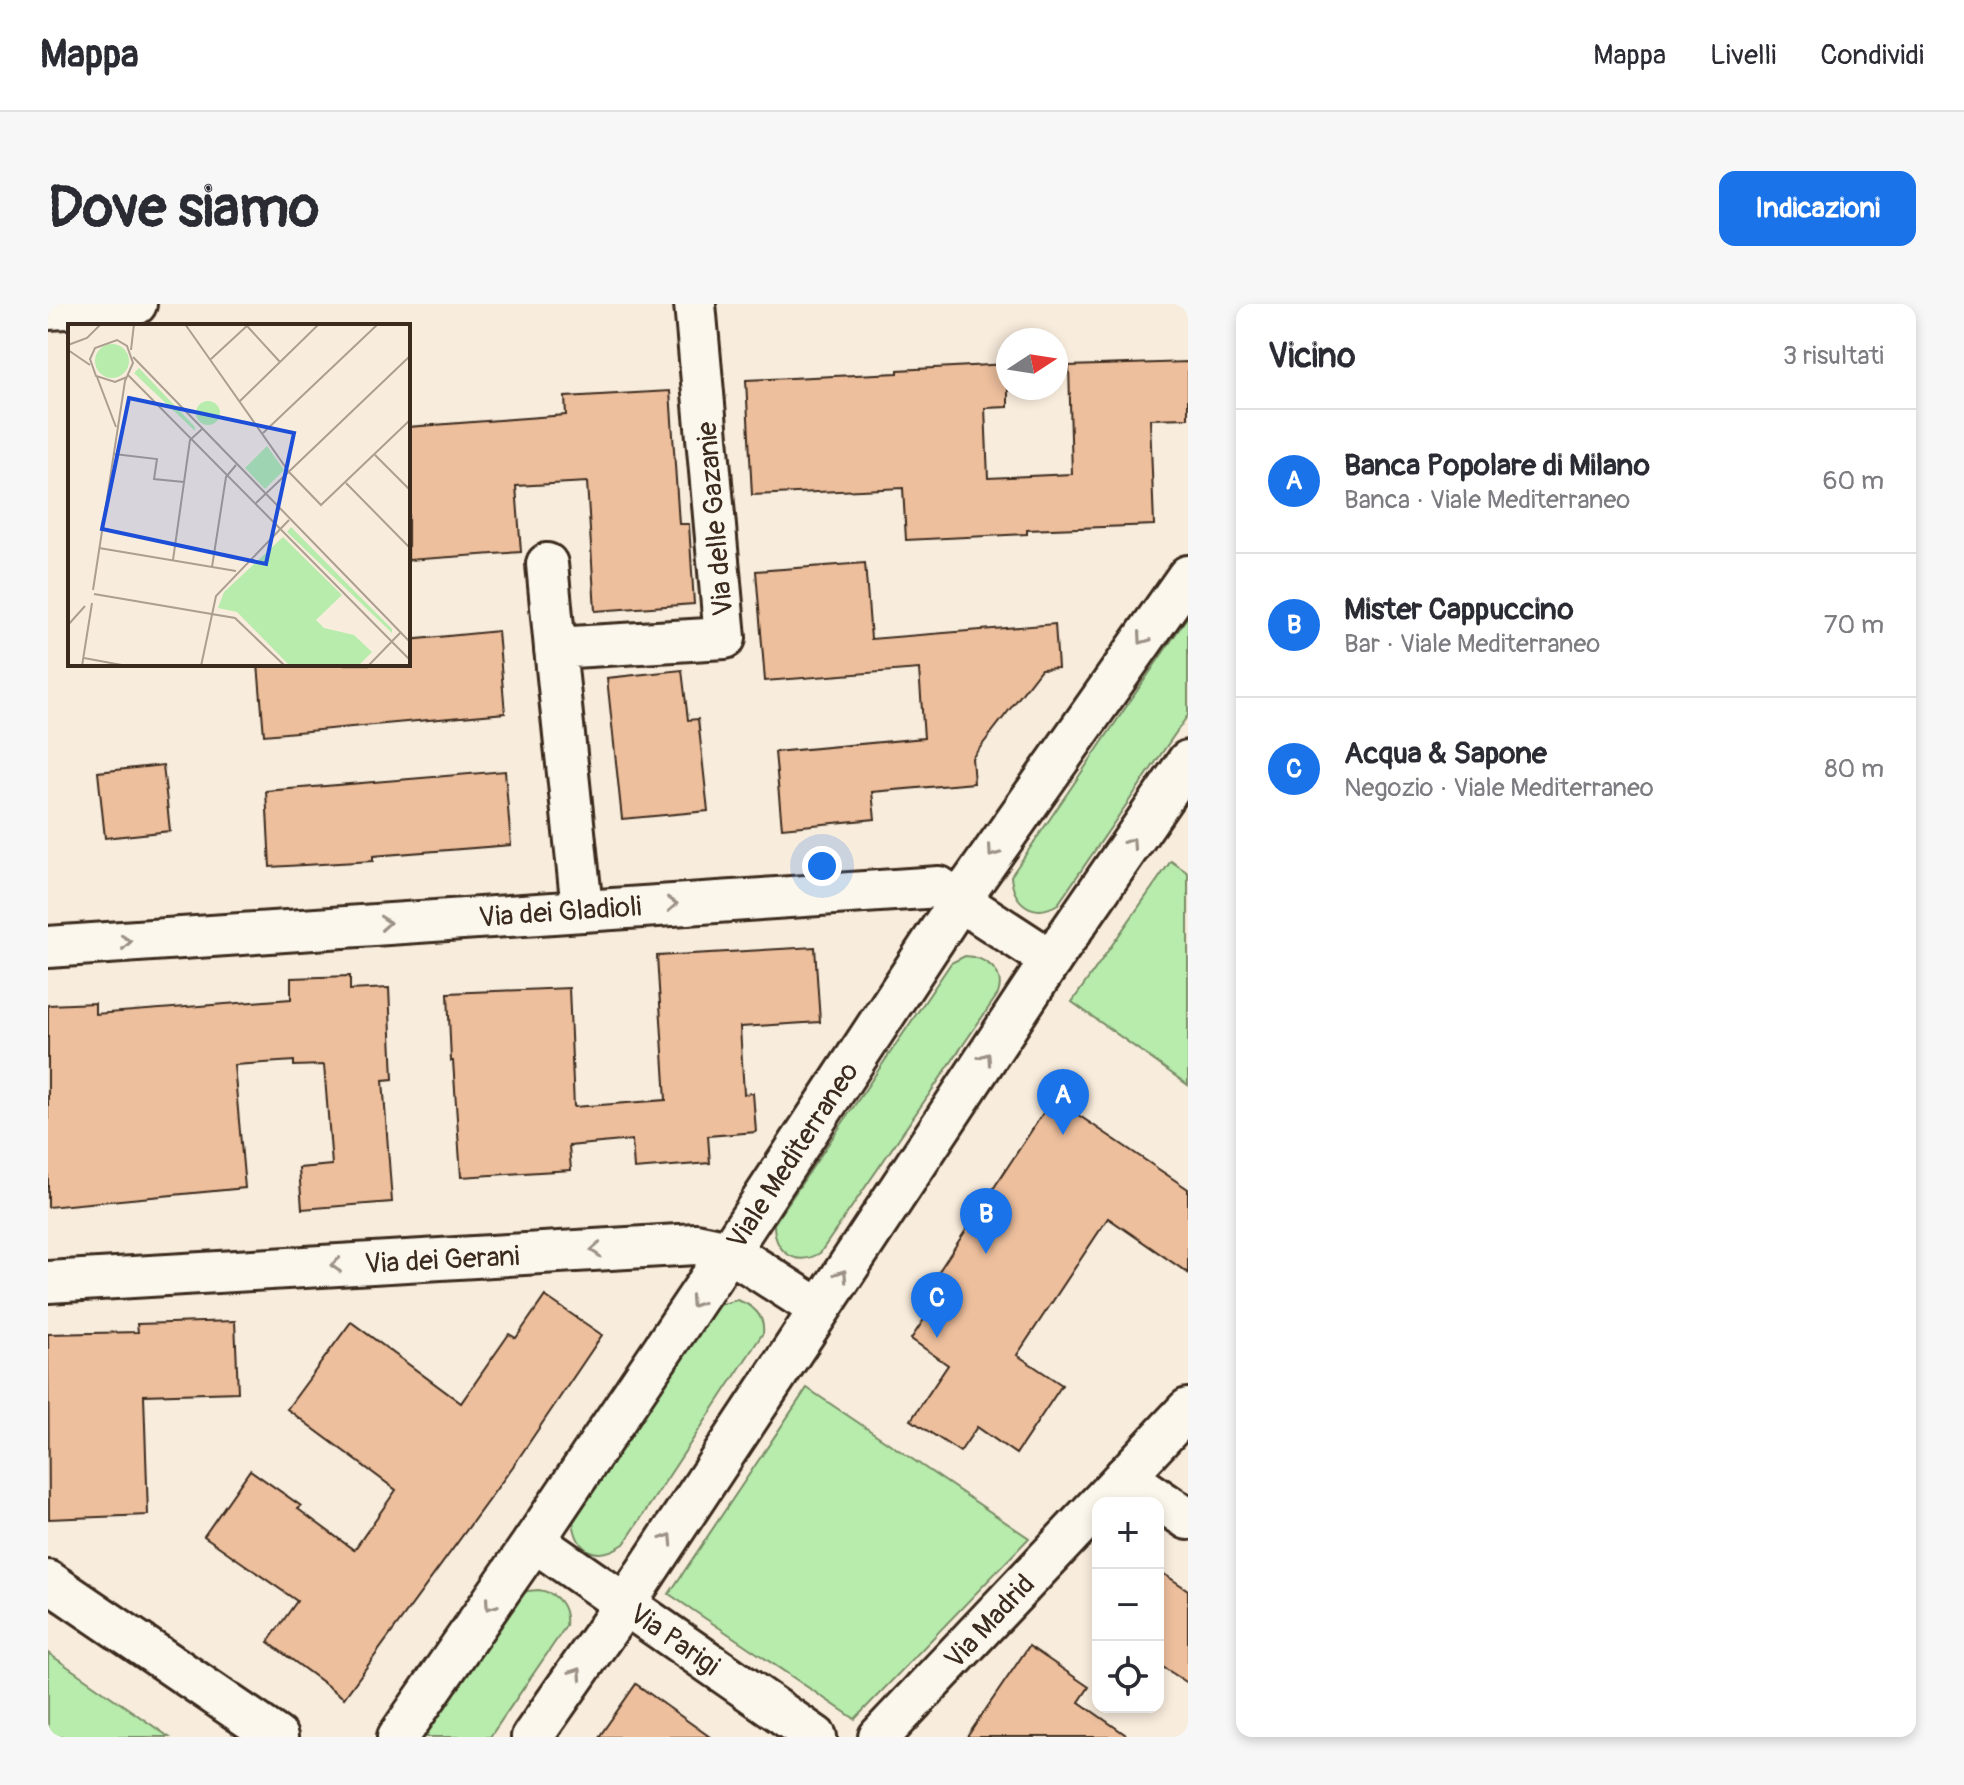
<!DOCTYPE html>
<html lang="it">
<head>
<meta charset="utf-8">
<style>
	body { margin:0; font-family:Pangolin,sans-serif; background:#f7f7f7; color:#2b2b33 }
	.controls { position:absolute; right:24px; bottom:24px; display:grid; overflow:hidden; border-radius:16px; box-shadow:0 4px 12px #0003 }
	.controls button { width:72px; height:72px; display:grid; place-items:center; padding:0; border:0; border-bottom:2px solid #e1e1e2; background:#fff; color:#2b2b33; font:40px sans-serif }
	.compass { position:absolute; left:948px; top:24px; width:72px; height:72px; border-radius:50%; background:#fff; box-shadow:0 4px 12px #0003; rotate:78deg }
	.you { position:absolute; left:774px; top:562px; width:28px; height:28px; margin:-20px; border:6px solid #fff; border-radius:50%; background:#1a73e8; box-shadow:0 0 0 12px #1a73e833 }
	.badge { display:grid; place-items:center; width:52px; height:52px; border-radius:50%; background:#1a73e8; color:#fff; font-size:26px; font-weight:700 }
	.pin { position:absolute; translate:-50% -66px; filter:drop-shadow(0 2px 4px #0008) }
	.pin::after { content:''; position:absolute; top:42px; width:28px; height:24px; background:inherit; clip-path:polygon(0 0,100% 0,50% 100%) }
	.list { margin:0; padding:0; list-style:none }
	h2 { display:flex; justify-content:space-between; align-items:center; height:104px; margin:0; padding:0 32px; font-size:34px }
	h2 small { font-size:26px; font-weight:400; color:#7c7c81 }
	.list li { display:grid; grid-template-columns:52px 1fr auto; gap:24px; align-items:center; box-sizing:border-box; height:144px; padding:0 32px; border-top:2px solid #e1e1e2 }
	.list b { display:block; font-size:30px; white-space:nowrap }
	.list p { margin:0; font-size:26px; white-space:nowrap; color:#7c7c81 }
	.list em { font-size:26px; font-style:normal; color:#7c7c81 }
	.icon { flex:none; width:44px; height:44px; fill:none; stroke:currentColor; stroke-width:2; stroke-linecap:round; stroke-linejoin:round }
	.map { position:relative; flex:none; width:1140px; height:1433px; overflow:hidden; border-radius:16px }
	header { display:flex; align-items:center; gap:48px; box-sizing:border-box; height:112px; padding:0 40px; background:#fff; border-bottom:2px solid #e1e1e2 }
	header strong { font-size:38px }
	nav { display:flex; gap:44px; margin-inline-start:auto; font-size:28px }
	.intro { display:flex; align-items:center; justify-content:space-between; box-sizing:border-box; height:192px; padding:0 48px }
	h1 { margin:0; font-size:56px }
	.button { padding:20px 36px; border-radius:16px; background:#1a73e8; color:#fff; font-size:28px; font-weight:700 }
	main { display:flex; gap:48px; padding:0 48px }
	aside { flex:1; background:#fff; border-radius:16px; box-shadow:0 4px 12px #0003 }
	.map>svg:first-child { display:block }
</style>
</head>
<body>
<header>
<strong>Mappa</strong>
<nav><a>Mappa</a><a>Livelli</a><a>Condividi</a></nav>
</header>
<div class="intro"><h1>Dove siamo</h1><a class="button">Indicazioni</a></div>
<main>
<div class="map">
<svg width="1140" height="1433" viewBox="0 0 1140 1433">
	<rect width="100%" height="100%" fill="#f8ecdc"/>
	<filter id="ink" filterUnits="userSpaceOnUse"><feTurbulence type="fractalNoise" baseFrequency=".0125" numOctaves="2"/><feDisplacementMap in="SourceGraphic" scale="16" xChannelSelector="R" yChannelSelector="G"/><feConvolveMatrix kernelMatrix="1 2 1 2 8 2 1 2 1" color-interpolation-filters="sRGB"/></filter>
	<g filter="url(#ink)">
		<g fill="#b7ecad" stroke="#798b66" stroke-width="2">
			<path d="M1140,312V411L1010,600C985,615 965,599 963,572Z"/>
			<path d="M1123,557L1140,569V781L1024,698Z"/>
			<path d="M917,652C937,653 958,667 950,690L772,949C747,964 726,947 726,920L903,659Z"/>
			<path d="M689,996C705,1001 717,1012 715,1029L576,1240C550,1257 529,1250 525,1217L670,1001Z"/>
			<path d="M759,1084L981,1234L807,1415L621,1290Z"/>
			<path d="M491,1286C510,1289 520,1303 518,1322L442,1433H375L471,1294L479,1287Z"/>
			<path d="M0,1349L121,1433H0Z"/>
		</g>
		<g fill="#edbf9d" stroke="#3b2a1e" stroke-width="2">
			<path d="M1140,58V114L1102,115L1106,221L979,226V230L858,236L855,184L704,191L698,76L850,69V66L960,60V103L937,104L940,174L1024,170L1021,62Z"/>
			<path d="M622,87L631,220H641L646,300L547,307L539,178L468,182L473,248L360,256V123L518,111L517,93Z"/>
			<path d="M817,259L823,335L1007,320L1010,364L993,365L924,454L926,479L824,488L827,515L734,524L727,448L876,434L871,365L717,377L708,267Z"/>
			<path d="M450,327L457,409L216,431L210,360H360V336Z"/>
			<path d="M634,366L640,416L650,415L660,507L574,515L559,374Z"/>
			<path d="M115,461L122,527L57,534L50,468Z"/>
			<path d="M457,467L463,541L325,552V557L222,563L218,487Z"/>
			<path d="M767,643L772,718L692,723L696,790L705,789L708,828L660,832L662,859L586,865L584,836L521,842L523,866L413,873L405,757H403L400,689L521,684L526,803L618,796L609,652Z"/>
			<path d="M302,672V686L341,684L345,775L335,776L344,898L254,905L251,864L284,861L276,761L246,762V757L186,761L197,884L0,903V701L47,699V710L243,695V674Z"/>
			<path d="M1005,794L1140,885V969L1060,914L969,1051L1014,1081L968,1150L929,1123L912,1148L863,1116L900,1061L863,1035L900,979L889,970Z"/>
			<path d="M497,992L554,1031L466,1161L296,1394L220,1338L249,1297L156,1232L202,1166L253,1202L250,1205L306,1246L348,1186L239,1105L303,1018L413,1099L461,1030L468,1034Z"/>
			<path d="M187,1017L190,1088L96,1091L100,1211L1,1215L0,1030L90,1028L89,1020Z"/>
			<path d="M1110,1266L1140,1286V1379L1110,1360Z"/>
			<path d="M981,1342L1041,1383L1031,1398L1081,1433H919Z"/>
			<path d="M588,1380L662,1433H551Z"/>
		</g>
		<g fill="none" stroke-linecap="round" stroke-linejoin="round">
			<g stroke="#3b2a1e" stroke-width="46">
				<g id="minor">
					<path d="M0,5L88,0"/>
					<path d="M499,260L507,344"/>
					<path d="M534,605L507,344L677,334L647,0"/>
					<path d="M0,643L891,583L1003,656"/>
					<path d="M0,978L648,940L681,947L771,1005"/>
					<path d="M1077,1172L1140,1215"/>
					<path d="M1052,1199L1140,1105"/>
					<path d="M486,1237L768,1433"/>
					<path d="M0,1277L229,1433"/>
					<path d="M350,1433L486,1237L681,947L912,596L1140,272"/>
					<path d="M484,1433L577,1300L1003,656L1140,457"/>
					<path d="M831,1433L1050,1201"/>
				</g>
			</g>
			<use href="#minor" stroke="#fbf7ec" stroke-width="40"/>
		</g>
		<defs><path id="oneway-chevron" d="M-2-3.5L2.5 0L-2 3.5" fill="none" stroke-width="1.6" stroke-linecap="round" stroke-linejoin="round" transform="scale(2)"/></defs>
		<g stroke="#9b9085">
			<use href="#oneway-chevron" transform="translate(1095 335) rotate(125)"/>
			<use href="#oneway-chevron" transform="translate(1083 539) rotate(-56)"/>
			<use href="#oneway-chevron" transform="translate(945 548) rotate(125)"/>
			<use href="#oneway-chevron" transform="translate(624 600) rotate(-4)"/>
			<use href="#oneway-chevron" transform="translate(337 619) rotate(-4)"/>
			<use href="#oneway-chevron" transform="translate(78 638) rotate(-4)"/>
			<use href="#oneway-chevron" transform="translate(938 754) rotate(-56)"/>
			<use href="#oneway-chevron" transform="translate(548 946) rotate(177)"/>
			<use href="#oneway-chevron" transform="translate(288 961) rotate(177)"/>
			<use href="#oneway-chevron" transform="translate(794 971) rotate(-57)"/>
			<use href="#oneway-chevron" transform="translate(647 998) rotate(124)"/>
			<use href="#oneway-chevron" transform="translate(620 1235) rotate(-57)"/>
			<use href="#oneway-chevron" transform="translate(442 1301) rotate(125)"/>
			<use href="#oneway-chevron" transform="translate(529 1369) rotate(-55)"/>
		</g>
	</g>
	<g text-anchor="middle" stroke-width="6" stroke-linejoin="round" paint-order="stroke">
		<g font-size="28" fill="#3b2a1e" stroke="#fbf7ec">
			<text transform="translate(666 215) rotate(-95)" y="10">Via delle Gazanie</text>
			<text transform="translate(512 607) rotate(-4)" y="10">Via dei Gladioli</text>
			<text transform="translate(744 851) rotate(-57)" y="10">Viale Mediterraneo</text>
			<text transform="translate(394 955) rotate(-3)" y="10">Via dei Gerani</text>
			<text transform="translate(941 1317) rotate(-47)" y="10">Via Madrid</text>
			<text transform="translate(627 1335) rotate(35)" y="10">Via Parigi</text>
		</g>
	</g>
	<g transform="translate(20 20)">
		<rect width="342" height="342" fill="#f8ecdc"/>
		<path d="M27 37a17 17 0 1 1 34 0a17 17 0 1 1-34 0ZM71,44L127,103V107L66,49ZM128 89a12 12 0 1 1 24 0a12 12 0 1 1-24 0ZM199,122L216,146L197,165L177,144ZM223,203L324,305V309L219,208ZM215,213L274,271L248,296L256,304L286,311L304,328L290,342H222L169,288L150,284L156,268Z" fill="#b7ecad"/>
		<path fill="none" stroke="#ac9e90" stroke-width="2" d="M117,0L221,148L253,181L342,96M179,2L212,38M0,21L19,14L33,0M0,26L22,41M63,26L66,0M65,33L342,318M143,35L181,0M60,51L342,336M29,53L48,103M172,77L251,0M195,109L310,0M46,130L89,135L86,155L116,158M307,131L342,166M278,159L342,224M188,179L342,32M31,224L168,247M105,236L122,116L134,105M144,243L158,153L168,141M25,266L57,57L65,39L59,22L49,16L27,24L22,35L28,52L47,58L59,53M26,270L167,294L217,342M0,301L17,282M16,334L59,342M14,342L24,279M133,342L148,272L221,196M300,342L333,308"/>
		<path fill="#1d4ed8" fill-opacity="0.15" stroke="#1d4ed8" stroke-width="4" d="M61,74L226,109L198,240L34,205Z"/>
		<rect width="342" height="342" fill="none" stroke="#3b2a1e" stroke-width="4"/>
	</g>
</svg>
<div class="controls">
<button>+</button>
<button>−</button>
<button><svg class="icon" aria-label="locate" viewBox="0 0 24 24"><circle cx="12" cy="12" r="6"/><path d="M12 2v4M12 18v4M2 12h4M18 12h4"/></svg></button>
</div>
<svg class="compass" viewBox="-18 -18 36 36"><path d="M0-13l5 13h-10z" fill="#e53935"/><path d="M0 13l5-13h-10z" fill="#7c7c81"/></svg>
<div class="you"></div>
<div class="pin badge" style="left:1015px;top:831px">A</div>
<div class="pin badge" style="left:938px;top:950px">B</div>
<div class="pin badge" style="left:889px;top:1034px">C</div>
</div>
<aside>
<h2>Vicino<small>3 risultati</small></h2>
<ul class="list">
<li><span class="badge">A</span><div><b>Banca Popolare di Milano</b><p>Banca · Viale Mediterraneo</p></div><em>60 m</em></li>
<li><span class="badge">B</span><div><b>Mister Cappuccino</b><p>Bar · Viale Mediterraneo</p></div><em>70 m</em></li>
<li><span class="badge">C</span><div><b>Acqua &amp; Sapone</b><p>Negozio · Viale Mediterraneo</p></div><em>80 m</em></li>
</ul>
</aside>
</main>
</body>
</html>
